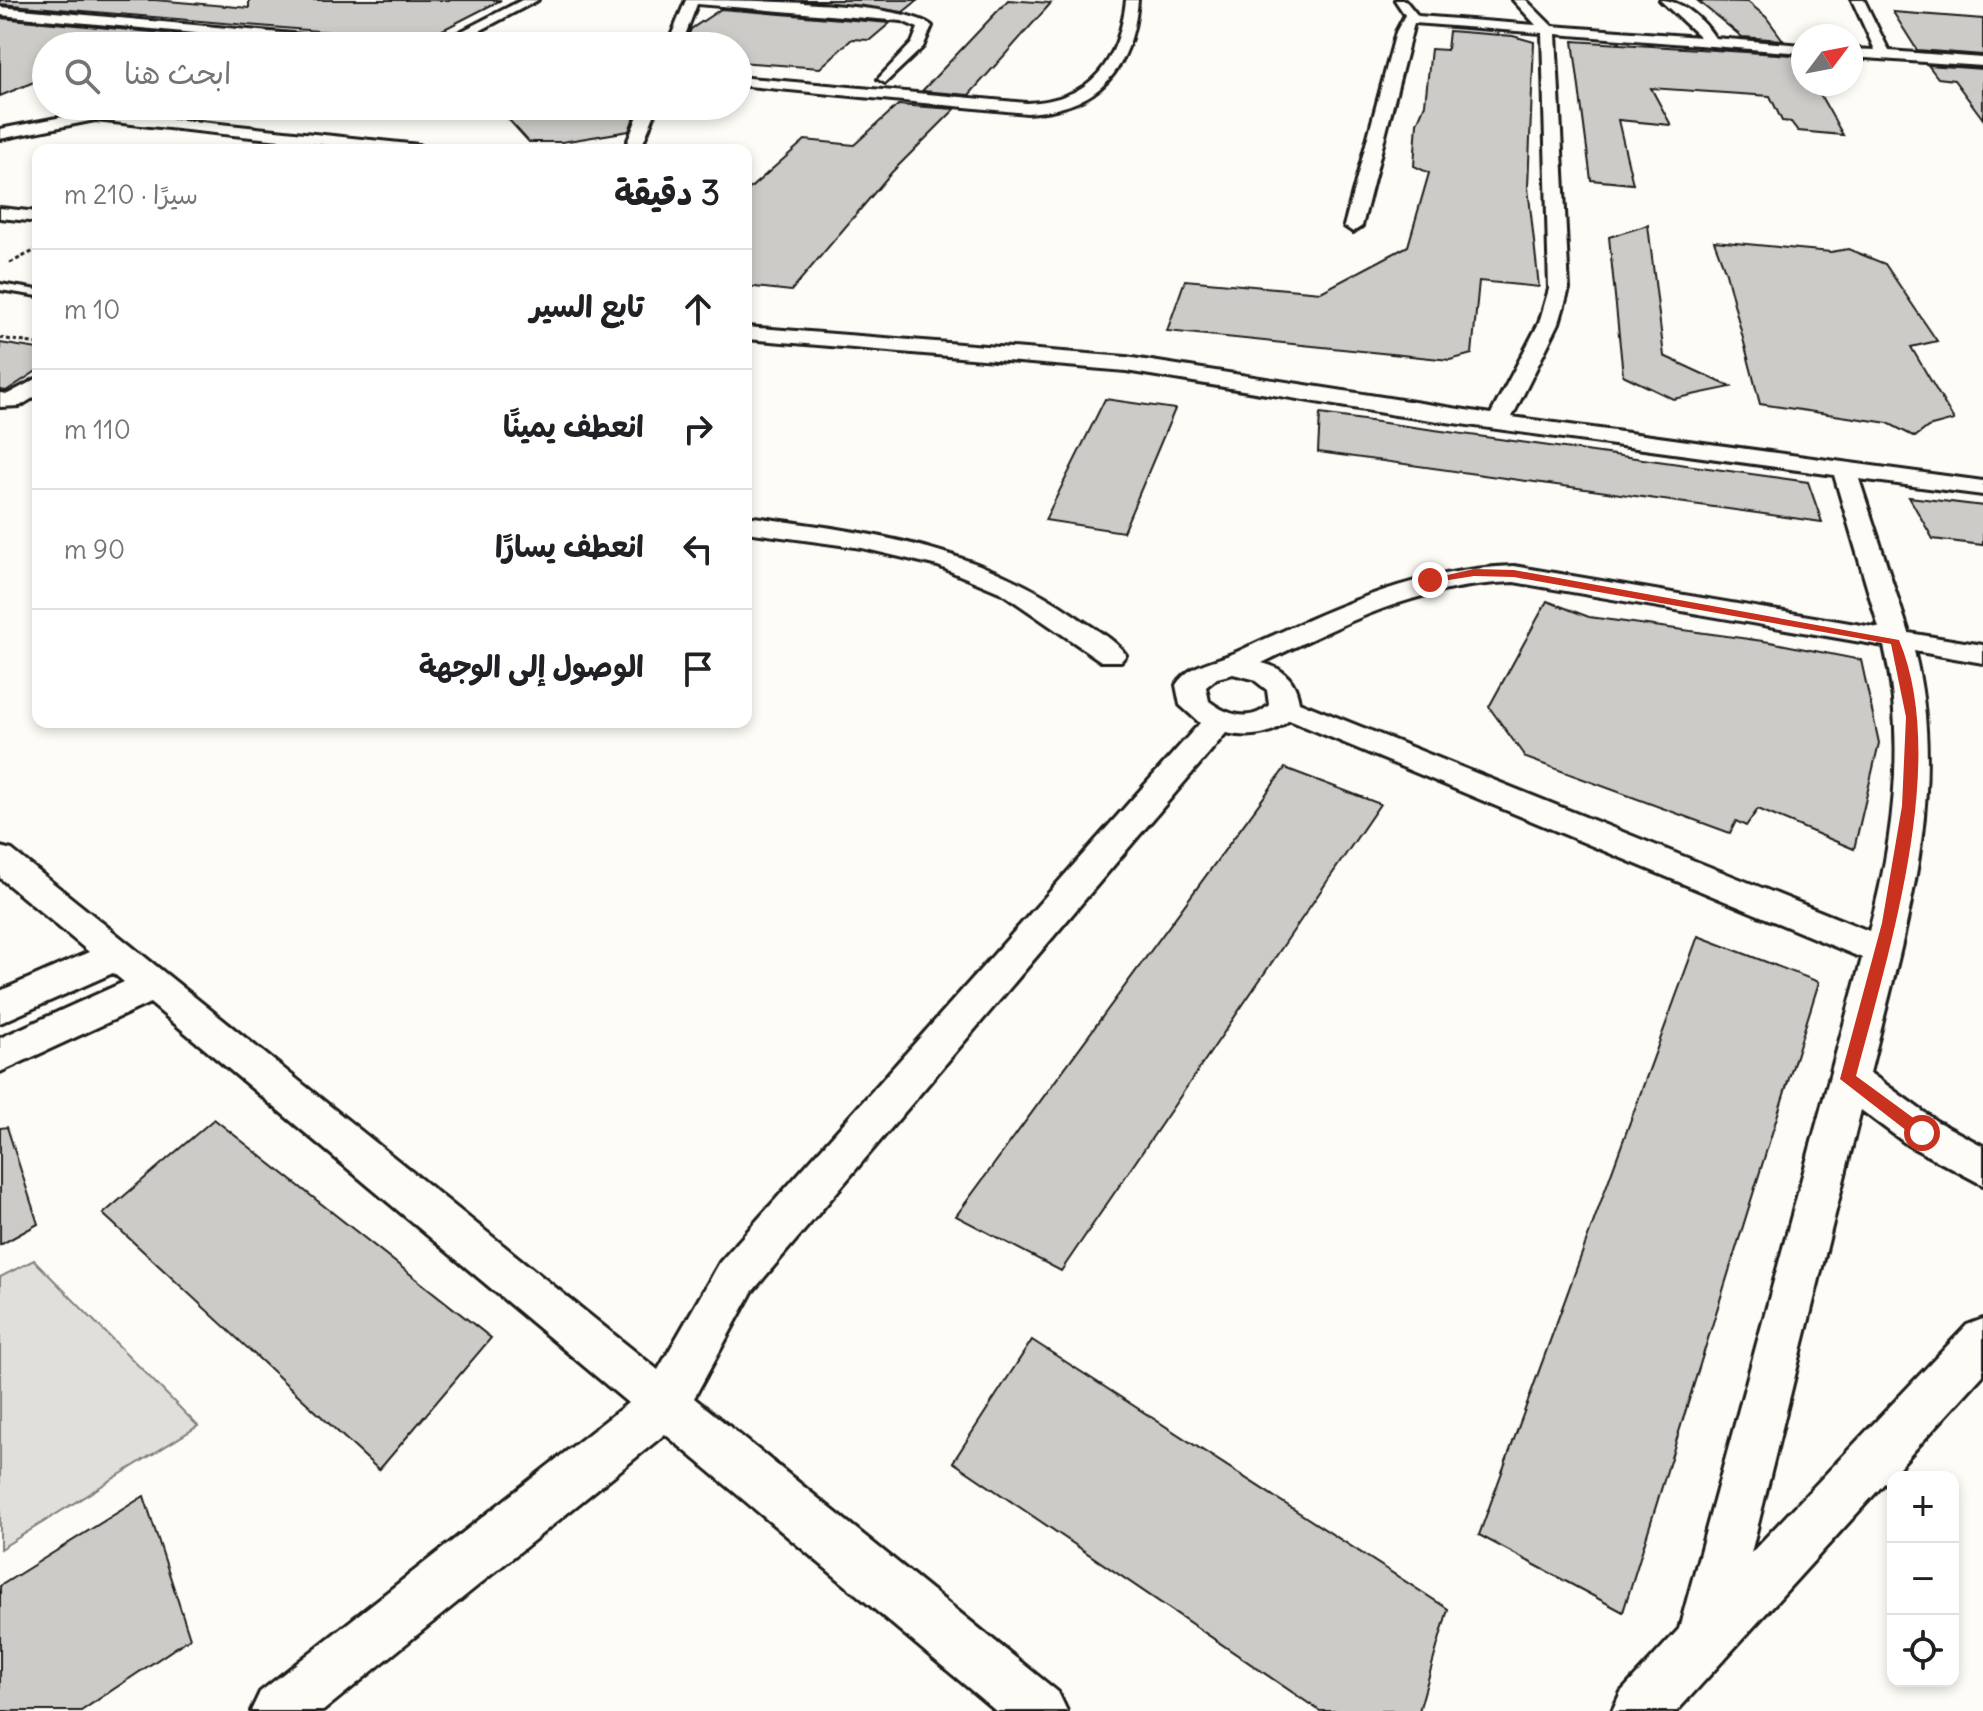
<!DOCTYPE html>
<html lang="ar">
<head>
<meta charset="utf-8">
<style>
	body { margin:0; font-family:Delius,"Playpen Sans Arabic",sans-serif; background:#f6f6f6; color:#202124; direction:rtl }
	.controls { position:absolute; right:24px; bottom:24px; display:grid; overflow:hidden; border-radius:16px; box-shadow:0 4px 12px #0003 }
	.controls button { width:72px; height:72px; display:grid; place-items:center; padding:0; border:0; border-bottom:2px solid #e0e0e0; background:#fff; color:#202124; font:40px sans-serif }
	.compass { position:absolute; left:1791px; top:24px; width:72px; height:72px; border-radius:50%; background:#fff; box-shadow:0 4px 12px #0003; rotate:58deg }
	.stop { position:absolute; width:24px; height:24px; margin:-18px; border:6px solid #c8321e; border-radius:50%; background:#fff }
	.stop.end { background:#c8321e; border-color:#fff; box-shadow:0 2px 8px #0008 }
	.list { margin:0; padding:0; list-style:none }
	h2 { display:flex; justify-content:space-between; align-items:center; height:104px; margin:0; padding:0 32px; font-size:34px }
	h2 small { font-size:26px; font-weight:400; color:#757577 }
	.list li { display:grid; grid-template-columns:52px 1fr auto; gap:24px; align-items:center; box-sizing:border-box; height:120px; padding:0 32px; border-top:2px solid #e0e0e0 }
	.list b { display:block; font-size:30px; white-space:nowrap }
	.list em { font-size:26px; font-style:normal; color:#757577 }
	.icon { flex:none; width:44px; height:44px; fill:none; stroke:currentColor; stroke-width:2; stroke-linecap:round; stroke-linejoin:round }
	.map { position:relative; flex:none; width:1983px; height:1711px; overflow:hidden; direction:ltr }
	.search { position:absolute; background:#fff; box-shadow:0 4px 12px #0003; left:32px; top:32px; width:720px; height:88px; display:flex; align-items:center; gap:20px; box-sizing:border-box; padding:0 28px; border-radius:44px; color:#757577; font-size:30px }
	.panel { position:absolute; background:#fff; box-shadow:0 4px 12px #0003; left:32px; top:144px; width:720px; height:584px; border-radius:16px; direction:rtl }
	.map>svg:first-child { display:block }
</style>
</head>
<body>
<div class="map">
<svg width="1983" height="1711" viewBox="0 0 1983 1711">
	<rect width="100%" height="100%" fill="#fdfcf7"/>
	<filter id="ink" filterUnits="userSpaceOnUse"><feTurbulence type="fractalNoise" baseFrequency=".0125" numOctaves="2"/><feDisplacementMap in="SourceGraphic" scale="16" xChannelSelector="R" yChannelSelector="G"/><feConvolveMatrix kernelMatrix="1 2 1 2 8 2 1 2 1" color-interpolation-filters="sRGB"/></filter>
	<g filter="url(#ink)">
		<path fill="#e0dfdb" stroke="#7e7e7c" stroke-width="2" d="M34,1260L198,1426L0,1549V1277Z"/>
		<g fill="#cccbc8" stroke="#1c1c1c" stroke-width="2">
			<path d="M0,0H155L249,8V0H501L423,40L0,4Z"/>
			<path d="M802,0H918L903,12Z"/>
			<path d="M1008,0L1051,3L969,95L922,91Z"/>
			<path d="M1698,1L1748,2L1766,17L1783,40L1742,37Z"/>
			<path d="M721,9L890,23L870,40L852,39L820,68L738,62V46H684L691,29Z"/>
			<path d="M1893,12L1983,19V55L1917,50Z"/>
			<path d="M0,18L228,39L214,46H46V77L0,96Z"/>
			<path d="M1449,31L1513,36L1534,42L1528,187L1539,287L1479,281L1472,354L1450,360L1167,331L1185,280L1321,292L1408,246L1429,173L1414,166L1417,123L1425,104L1431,49L1447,50Z"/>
			<path d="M1573,41L1793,55L1803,69V84H1814L1843,135L1798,131L1791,122L1782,121L1770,96L1651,88L1671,125L1618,120L1633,184L1591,180Z"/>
			<path d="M1928,65L1983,69V119L1954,80L1938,78Z"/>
			<path d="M898,105L955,109L892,172L791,291L746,286V192L805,140L854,145Z"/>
			<path d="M501,106H621L619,110L634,117L629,131L562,142H529L498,108Z"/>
			<path d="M1648,225L1664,356L1731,387L1673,399L1623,375L1609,237Z"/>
			<path d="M1714,241L1831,252L1848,249L1885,264L1937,341L1911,347L1954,420L1928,427L1915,437L1888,423L1760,404L1726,273Z"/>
			<path d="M0,343L38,349V370L6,391L0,390Z"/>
			<path d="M1105,399L1175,409L1123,532L1045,520Z"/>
			<path d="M1320,414L1808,482L1822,522L1318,452Z"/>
			<path d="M1909,497L1983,506V545L1933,539Z"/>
			<path d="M1547,601L1589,617L1770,642L1861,660L1879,743L1854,849L1758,809L1746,826L1736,821L1730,833L1526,758L1489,707Z"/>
			<path d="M1285,768L1380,804L1061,1271L956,1216Z"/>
			<path d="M1698,936L1819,982L1623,1612L1479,1535Z"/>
			<path d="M214,1119L491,1338L379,1470L103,1214Z"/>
			<path d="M7,1127L38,1224L0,1245V1128Z"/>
			<path d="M1032,1340L1448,1609L1419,1711H1320L953,1462Z"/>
			<path d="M144,1496L190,1638L81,1711H0V1586Z"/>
		</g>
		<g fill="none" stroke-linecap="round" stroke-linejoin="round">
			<g stroke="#1c1c1c" stroke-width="6">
				<path id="lane" d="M0,284L38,290V296L0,290Z"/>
			</g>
			<g stroke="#1c1c1c" stroke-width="6">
				<g id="street">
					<path d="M522,0H538L451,46H433Z"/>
					<path d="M686,0C730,0 903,1 932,26L923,47L885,83L878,79L912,43L918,28L902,21L697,4L681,46H667Z"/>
					<path d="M1126,0H1138C1132,70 1099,109 1027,113L738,85V77L1027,103C1092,100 1119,62 1126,0Z"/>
					<path d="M1395,0H1405L1418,16L1536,25L1513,0H1526L1552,26L1700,37L1660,0C1682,0 1703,19 1715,38L1803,45V53L1556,34L1569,289L1559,323L1512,417L1983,481V495L1859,479L1909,633L1983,645V663L1914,651C1950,792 1903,937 1870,1073L1936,1121L1983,1146V1185L1908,1145L1861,1110L1751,1553L1967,1325L1983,1319V1375L1677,1711H1612L1621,1692L1679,1629L1862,958L1289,720C1271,736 1248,738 1226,733L752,1292L694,1398L1058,1692L1067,1711H996L665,1434L323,1711H251L260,1692L628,1403L150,1003L0,1072V1038L124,982L113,973L0,1023V991L89,952L0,878V847L12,850L658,1370L720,1262L1200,723L1180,705L1176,685C1191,662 1216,662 1239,651C1329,610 1413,569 1514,566L1879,628L1834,475L1395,415L1126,371L746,339V327L1126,357L1491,414L1539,323L1549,289L1542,33L1414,23L1362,226L1353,232L1344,226L1396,32L1405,15ZM1514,582L1884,646C1906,739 1894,839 1869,931L1299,702C1296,680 1283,668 1262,663C1347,622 1418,585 1514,582ZM1233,674L1253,679L1267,690L1269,705C1251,723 1227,715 1209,701L1206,687L1217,678Z"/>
					<path d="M1852,0H1864L1889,51L1983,58V66L1851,57V49L1875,50Z"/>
					<path d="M0,7L379,42L386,46H334L0,15Z"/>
					<path d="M119,106L125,108V114L419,145L427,150H372L95,120L0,139V129Z"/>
					<path d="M642,106H658L640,150H624Z"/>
					<path d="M0,208L38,212V222L0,218Z"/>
					<path d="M38,378V395L20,406L0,407V393L8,394Z"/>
					<path d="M746,516C867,532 975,545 1077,617C1093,628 1115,639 1126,655L1121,661H1101L1002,593L938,566L862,548L746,532Z"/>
				</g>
			</g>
			<g stroke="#1c1c1c" stroke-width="3" stroke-dasharray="4 3" stroke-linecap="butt">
				<path d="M10,263L38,249"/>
				<path d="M0,338L38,344"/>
			</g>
			<use href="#lane" fill="#fdfcf7" fill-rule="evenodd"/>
			<use href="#street" fill="#fdfcf7" fill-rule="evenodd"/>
		</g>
	</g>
	<path fill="#c8321e" d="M1474,569L1514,570L1899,640C1950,761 1888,954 1856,1076L1927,1128V1138H1916L1840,1079L1882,923L1902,806L1906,717L1891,644L1514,577L1474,576L1430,583L1425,580Z"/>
</svg>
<div class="controls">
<button>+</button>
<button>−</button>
<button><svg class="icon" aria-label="locate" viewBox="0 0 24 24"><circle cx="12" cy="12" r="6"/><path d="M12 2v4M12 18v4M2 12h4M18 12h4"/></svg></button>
</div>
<svg class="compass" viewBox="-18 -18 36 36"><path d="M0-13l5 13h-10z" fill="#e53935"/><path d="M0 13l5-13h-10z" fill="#757577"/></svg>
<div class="stop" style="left:1922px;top:1133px"></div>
<div class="stop end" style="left:1430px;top:580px"></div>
<div class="search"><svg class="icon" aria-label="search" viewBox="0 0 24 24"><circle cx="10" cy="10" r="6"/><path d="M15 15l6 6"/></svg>ابحث هنا</div>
<section class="panel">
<h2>3 دقيقة<small>سيرًا · 210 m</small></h2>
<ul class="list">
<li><svg class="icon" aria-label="ahead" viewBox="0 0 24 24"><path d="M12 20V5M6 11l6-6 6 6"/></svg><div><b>تابع السير</b></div><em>10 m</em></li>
<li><svg class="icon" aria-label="right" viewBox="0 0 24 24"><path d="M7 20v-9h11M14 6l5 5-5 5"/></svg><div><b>انعطف يمينًا</b></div><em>110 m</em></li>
<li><svg class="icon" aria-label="left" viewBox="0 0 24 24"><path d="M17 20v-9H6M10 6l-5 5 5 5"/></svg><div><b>انعطف يسارًا</b></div><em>90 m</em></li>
<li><svg class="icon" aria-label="arrive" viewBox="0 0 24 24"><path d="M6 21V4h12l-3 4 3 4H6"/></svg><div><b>الوصول إلى الوجهة</b></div></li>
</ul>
</section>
</div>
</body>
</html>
